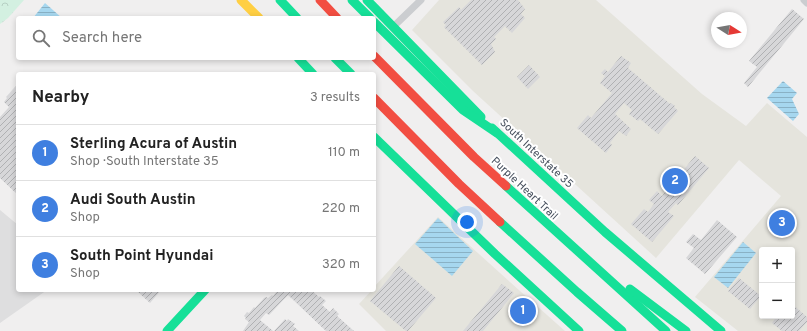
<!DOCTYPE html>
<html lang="en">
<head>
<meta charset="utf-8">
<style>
	body { margin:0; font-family:Overpass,sans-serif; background:#f6f6f6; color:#222 }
	.controls { position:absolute; right:12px; bottom:12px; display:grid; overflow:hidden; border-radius:4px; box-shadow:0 2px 6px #0003 }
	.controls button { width:36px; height:36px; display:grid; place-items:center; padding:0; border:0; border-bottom:1px solid #e0e0e0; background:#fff; color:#222; font:20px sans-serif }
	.compass { position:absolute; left:711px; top:12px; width:36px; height:36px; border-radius:50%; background:#fff; box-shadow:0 2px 6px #0003; rotate:101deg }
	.you { position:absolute; left:467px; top:222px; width:14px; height:14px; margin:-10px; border:3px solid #fff; border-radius:50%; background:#1a73e8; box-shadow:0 0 0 6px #1a73e833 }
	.badge { display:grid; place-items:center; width:26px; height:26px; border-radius:50%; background:#2563eb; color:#fff; font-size:13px; font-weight:700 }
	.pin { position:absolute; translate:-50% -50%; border:2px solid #fff; box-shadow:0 1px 4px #0006 }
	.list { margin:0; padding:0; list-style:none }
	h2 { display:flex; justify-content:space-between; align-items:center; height:52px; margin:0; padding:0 16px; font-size:17px }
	h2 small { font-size:13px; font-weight:400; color:#767676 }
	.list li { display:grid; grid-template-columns:26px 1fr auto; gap:12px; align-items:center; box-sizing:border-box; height:56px; padding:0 16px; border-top:1px solid #e0e0e0 }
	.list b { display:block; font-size:15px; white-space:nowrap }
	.list p { margin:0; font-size:13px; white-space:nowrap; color:#767676 }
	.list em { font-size:13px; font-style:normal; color:#767676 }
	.icon { flex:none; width:22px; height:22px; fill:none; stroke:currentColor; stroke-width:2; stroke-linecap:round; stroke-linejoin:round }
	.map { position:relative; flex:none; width:807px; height:331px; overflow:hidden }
	.search { position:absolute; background:#fff; box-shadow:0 2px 6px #0003; left:16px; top:16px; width:360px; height:44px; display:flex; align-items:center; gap:10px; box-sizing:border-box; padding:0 14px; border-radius:4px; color:#767676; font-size:15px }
	.panel { position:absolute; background:#fff; box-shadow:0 2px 6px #0003; left:16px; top:72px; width:360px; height:220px; border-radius:4px }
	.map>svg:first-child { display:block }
</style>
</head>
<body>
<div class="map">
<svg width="807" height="331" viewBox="0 0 807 331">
	<defs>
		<pattern id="forest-crowns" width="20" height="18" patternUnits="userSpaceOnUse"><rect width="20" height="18" fill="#d3f0e1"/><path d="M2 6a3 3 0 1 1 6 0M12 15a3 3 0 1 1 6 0" fill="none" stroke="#b6d0c3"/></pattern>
		<pattern id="water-rules" width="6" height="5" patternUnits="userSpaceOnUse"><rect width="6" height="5" fill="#a6d7ef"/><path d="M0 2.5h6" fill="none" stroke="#89b1c5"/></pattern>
		<pattern id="building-hatch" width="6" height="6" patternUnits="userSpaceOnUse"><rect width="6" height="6" fill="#d7d7d9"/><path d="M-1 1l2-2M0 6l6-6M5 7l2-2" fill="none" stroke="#b0b1b3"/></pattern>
	</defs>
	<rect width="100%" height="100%" fill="#f0efef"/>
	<g fill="#e5e4dd" fill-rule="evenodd">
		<path d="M439,0H596L702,94L746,126L767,103L807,137V331H738L695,297L781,196L739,160L656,258L473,91L412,30ZM762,250H792V316H762Z"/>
		<path d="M438,217L520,291L565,331H386L359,304L372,290H374V287Z"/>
	</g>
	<path fill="#dededf" d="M0,210L18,225V290H47L0,323Z"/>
	<path fill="url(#forest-crowns)" d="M0,0H24L8,18L0,24Z"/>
	<g fill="url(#water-rules)">
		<path d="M45,3L62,18H33Z"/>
		<path d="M783,81L797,93L792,99L799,114L793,121L767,98Z"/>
		<path d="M438,218L473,251L452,276L415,244Z"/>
		<path d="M743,242L756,253L728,288L714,277Z"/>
	</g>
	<g fill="url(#building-hatch)">
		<path d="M471,0H518L525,9L521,14L525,18L512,33L505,26L494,37L496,39L491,44L495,52L482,65L444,27L446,25L443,22L459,7L461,10Z"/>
		<path d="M792,9L804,19L748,87L744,83L757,67L749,61Z"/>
		<path d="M621,56L631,63L628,68L670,104L671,103L675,106L674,107L678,111L658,134L640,119L638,121L629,114L632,110L624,103L615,114L631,129L626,136L619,131L610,143L612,145L606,153L577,128L588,115L591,118L612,93L600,83L605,76L601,73L605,69L608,72Z"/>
		<path d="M529,65L540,77L528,89L517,77Z"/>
		<path d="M18,84V195L0,178V117L9,107L4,102L7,98L6,97Z"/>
		<path d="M695,156L709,168L678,205L676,203L668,212L674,216L652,242L631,224L644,209L648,212L654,204L649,200L657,191L662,196Z"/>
		<path d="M717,220L737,237L705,274L686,258L694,248L686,242L693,234L701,240Z"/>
		<path d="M399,266L436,298L408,331H406L370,301Z"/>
		<path d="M739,278L761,296L750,309L728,291Z"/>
		<path d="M502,284L514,293L483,331H463Z"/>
		<path d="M136,290H161L150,303Z"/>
		<path d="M278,290H311L319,297L320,296L326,301L322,305L330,312L333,308L339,314L337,316L354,331H326L288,295L272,312L269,315L266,313L260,320L273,331H243L249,322L245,319L246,318L244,316L247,312L249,313L254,307L255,308L264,298L266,297L268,298L272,295L273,296Z"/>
		<path d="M792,304L807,317V322L799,331H782L772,323L777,316H792Z"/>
		<path d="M285,319L287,321L288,319L295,324L293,326L299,331H274Z"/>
	</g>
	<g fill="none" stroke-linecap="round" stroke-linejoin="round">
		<g stroke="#cbcdd0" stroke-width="7">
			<path d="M804,0L807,3"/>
			<path d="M393,27L421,0"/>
		</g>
		<g stroke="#16e098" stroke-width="9">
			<path d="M280,0L297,18"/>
			<path d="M352,0L370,18"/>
			<path d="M367,0L481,117"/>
			<path d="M374,22L463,110L497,133"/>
			<path d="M298,58L313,74"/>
			<path d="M335,58L351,74"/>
			<path d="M492,128L605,232L721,331"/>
			<path d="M374,137L495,254L579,331"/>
			<path d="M506,186L666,331"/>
			<path d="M500,222L577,292L622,331"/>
			<path d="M630,289L686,331"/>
			<path d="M167,331L205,290"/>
		</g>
		<path stroke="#ffcf43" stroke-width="9" d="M241,0L259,18"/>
		<g stroke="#f24e42" stroke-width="9">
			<path d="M320,0L337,18"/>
			<path d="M374,56L474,157L506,186"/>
			<path d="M374,98L459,184L500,222"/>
		</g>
	</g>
	<g text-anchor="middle" stroke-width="4" stroke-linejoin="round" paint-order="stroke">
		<g font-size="11" fill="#464f5d" stroke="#fff">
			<text transform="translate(537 153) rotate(43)" y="4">South Interstate 35</text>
			<text transform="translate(525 188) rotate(43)" y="4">Purple Heart Trail</text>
		</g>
	</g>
</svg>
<div class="controls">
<button>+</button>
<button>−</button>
</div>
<svg class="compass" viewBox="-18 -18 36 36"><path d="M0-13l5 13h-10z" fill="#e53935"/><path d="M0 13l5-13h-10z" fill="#767676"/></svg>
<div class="you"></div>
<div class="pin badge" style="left:523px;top:311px;background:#3f7fe0">1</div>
<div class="pin badge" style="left:675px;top:181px;background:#3f7fe0">2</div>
<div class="pin badge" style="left:782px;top:223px;background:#3f7fe0">3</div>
<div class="search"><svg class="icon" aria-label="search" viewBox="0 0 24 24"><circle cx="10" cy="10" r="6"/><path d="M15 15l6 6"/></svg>Search here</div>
<section class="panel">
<h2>Nearby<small>3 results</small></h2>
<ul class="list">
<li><span class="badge" style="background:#3f7fe0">1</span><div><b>Sterling Acura of Austin</b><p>Shop · South Interstate 35</p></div><em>110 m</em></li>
<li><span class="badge" style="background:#3f7fe0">2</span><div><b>Audi South Austin</b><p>Shop</p></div><em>220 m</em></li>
<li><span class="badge" style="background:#3f7fe0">3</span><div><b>South Point Hyundai</b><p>Shop</p></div><em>320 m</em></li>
</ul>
</section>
</div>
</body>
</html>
